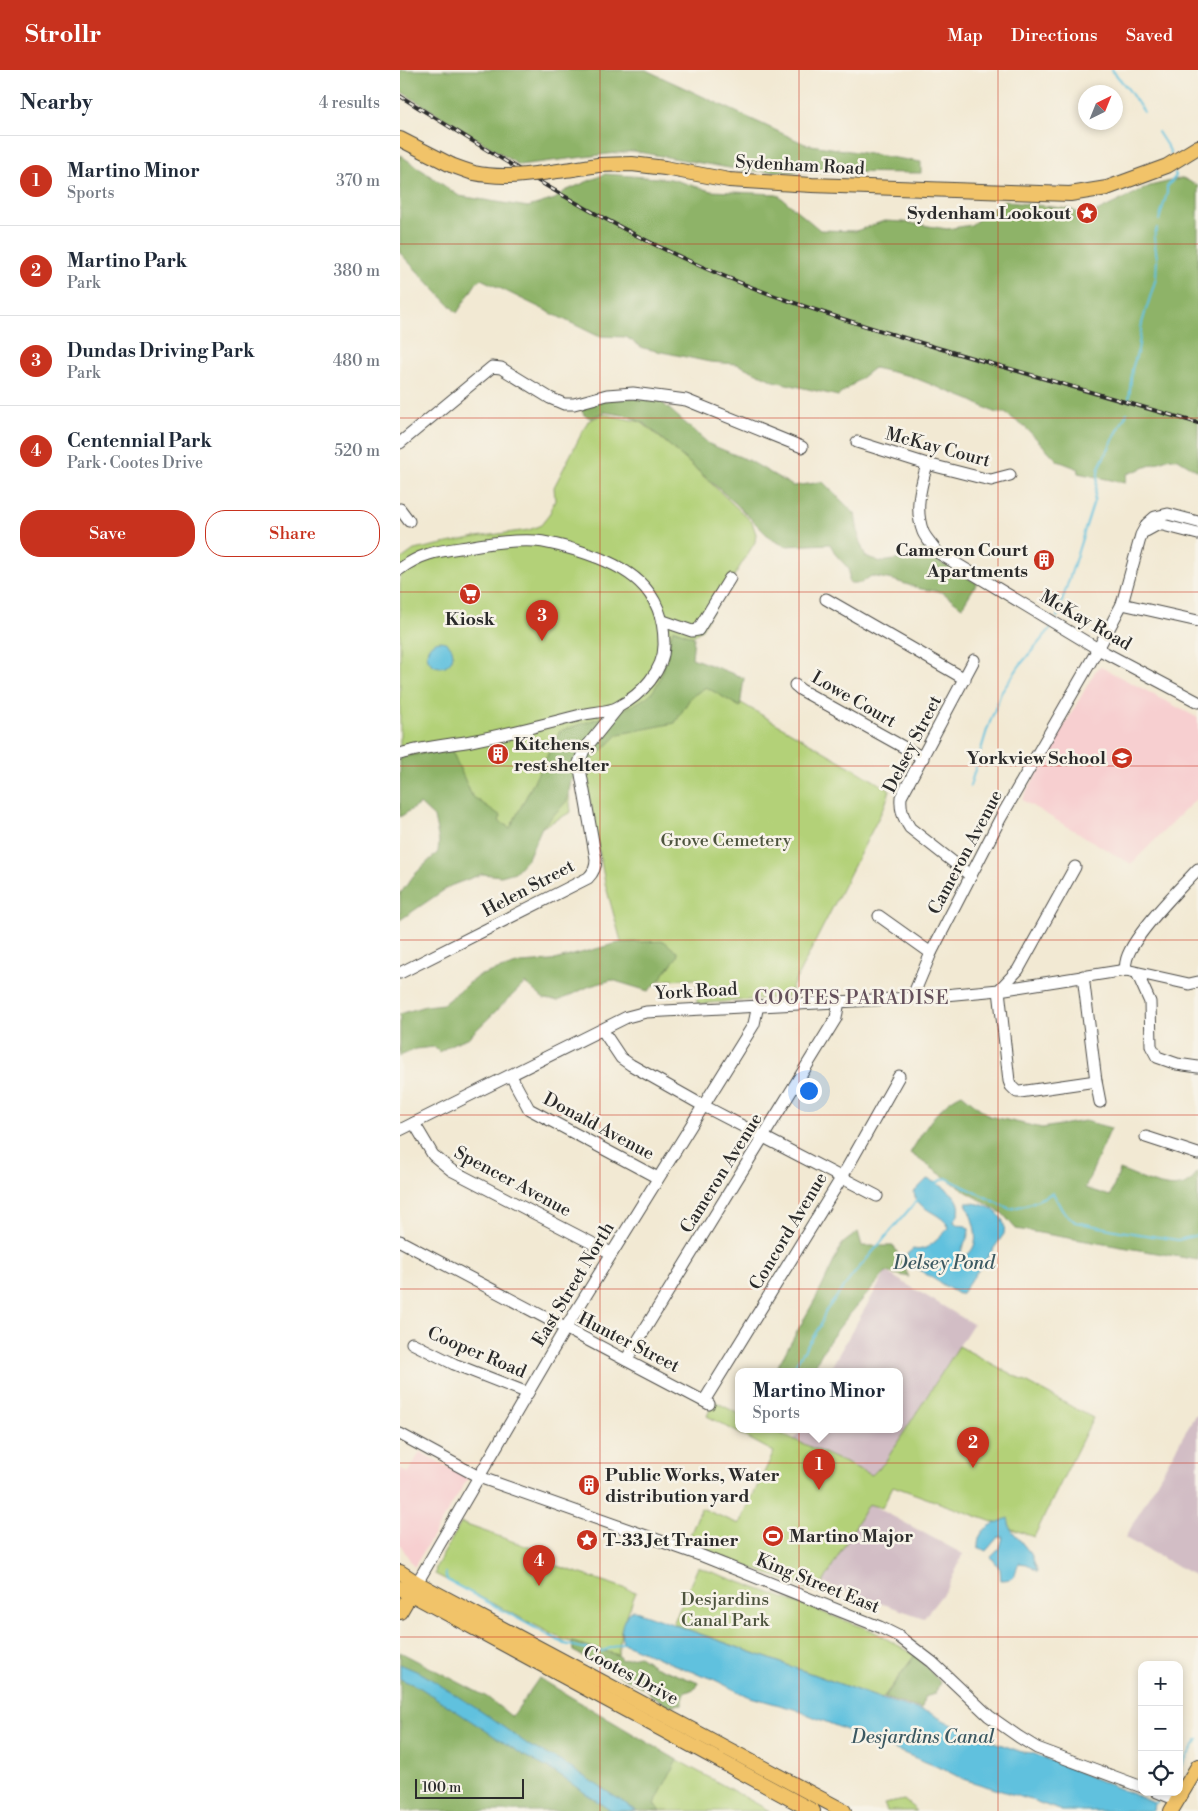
<!DOCTYPE html>
<html lang="en">
<head>
<meta charset="utf-8">
<style>
	body { margin:0; font-family:"Libre Bodoni",serif; background:#f2f2f3; color:#1f2937 }
	.controls { position:absolute; right:15px; bottom:15px; display:grid; overflow:hidden; border-radius:10px; box-shadow:0 2px 8px #0003 }
	.controls button { width:45px; height:45px; display:grid; place-items:center; padding:0; border:0; border-bottom:1px solid #e0e1e3; background:#fff; color:#1f2937; font:25px sans-serif }
	.compass { position:absolute; left:678px; top:15px; width:45px; height:45px; border-radius:50%; background:#fff; box-shadow:0 2px 8px #0003; rotate:43deg }
	.scale { position:absolute; left:15px; bottom:12px; width:109px; box-sizing:border-box; padding-left:5px; border:2px solid #2b2b2b; border-top:0; font-size:14px; line-height:18px; white-space:nowrap; color:#2b2b2b; -webkit-text-stroke:4px #f7f3e8; paint-order:stroke }
	.you { position:absolute; left:408px; top:1020px; width:18px; height:18px; margin:-12px; border:4px solid #fff; border-radius:50%; background:#1a73e8; box-shadow:0 0 0 8px #1a73e833 }
	.badge { display:grid; place-items:center; width:32px; height:32px; border-radius:50%; background:#c8321e; color:#fff; font-size:16px; font-weight:700 }
	.pin { position:absolute; translate:-50% -41px; filter:drop-shadow(0 1px 2px #0008) }
	.pin::after { content:''; position:absolute; top:26px; width:18px; height:15px; background:inherit; clip-path:polygon(0 0,100% 0,50% 100%) }
	.popup { position:absolute; left:335px; top:1298px; width:168px; height:65px; box-sizing:border-box; display:grid; place-content:center; border-radius:10px; background:#fff; filter:drop-shadow(0 1px 4px #0005); font-size:16px; white-space:nowrap; color:#747a83 }
	.popup b { font-size:19px; color:#1f2937 }
	.popup::after { content:''; position:absolute; left:50%; top:100%; margin-left:-10px; border:10px solid transparent; border-top-color:#fff }
	.list { margin:0; padding:0; list-style:none }
	h2 { display:flex; justify-content:space-between; align-items:center; height:65px; margin:0; padding:0 20px; font-size:21px }
	h2 small { font-size:16px; font-weight:400; color:#747a83 }
	.list li { display:grid; grid-template-columns:32px 1fr auto; gap:15px; align-items:center; box-sizing:border-box; height:90px; padding:0 20px; border-top:1px solid #e0e1e3 }
	.list b { display:block; font-size:19px; white-space:nowrap }
	.list p { margin:0; font-size:16px; white-space:nowrap; color:#747a83 }
	.list em { font-size:16px; font-style:normal; color:#747a83 }
	.actions { display:flex; gap:10px; padding:15px 20px }
	.actions a { flex:1; padding:11px 0; border:1px solid #c8321e; border-radius:20px; text-align:center; font-size:18px; color:#c8321e }
	.actions .main { background:#c8321e; color:#fff }
	.icon { flex:none; width:28px; height:28px; fill:none; stroke:currentColor; stroke-width:2; stroke-linecap:round; stroke-linejoin:round }
	.map { position:relative; flex:none; width:798px; height:1741px; overflow:hidden }
	header { display:flex; align-items:center; gap:30px; box-sizing:border-box; height:70px; padding:0 25px; background:#c8321e; color:#fff }
	header strong { font-size:24px }
	nav { display:flex; gap:28px; margin-inline-start:auto; font-size:18px }
	main { display:flex }
	aside { flex:1; background:#fff }
	.map>svg:first-child { display:block }
</style>
</head>
<body>
<header>
<strong>Strollr</strong>
<nav><a>Map</a><a>Directions</a><a>Saved</a></nav>
</header>
<main>
<aside>
<h2>Nearby<small>4 results</small></h2>
<ul class="list">
<li><span class="badge">1</span><div><b>Martino Minor</b><p>Sports</p></div><em>370 m</em></li>
<li><span class="badge">2</span><div><b>Martino Park</b><p>Park</p></div><em>380 m</em></li>
<li><span class="badge">3</span><div><b>Dundas Driving Park</b><p>Park</p></div><em>480 m</em></li>
<li><span class="badge">4</span><div><b>Centennial Park</b><p>Park · Cootes Drive</p></div><em>520 m</em></li>
</ul>
<div class="actions"><a class="main">Save</a><a>Share</a></div>
</aside>
<div class="map">
<svg width="798" height="1741" viewBox="0 0 798 1741">
	<rect width="100%" height="100%" fill="#f7f3e8"/>
	<filter id="ink" filterUnits="userSpaceOnUse"><feTurbulence type="fractalNoise" baseFrequency=".02" numOctaves="2"/><feDisplacementMap in="SourceGraphic" scale="10" xChannelSelector="R" yChannelSelector="G"/><feConvolveMatrix kernelMatrix="1 2 1 2 8 2 1 2 1" color-interpolation-filters="sRGB"/></filter>
	<filter id="wash" filterUnits="userSpaceOnUse"><feTurbulence type="fractalNoise" baseFrequency=".0096" numOctaves="4" result="noise"/><feDisplacementMap in="SourceGraphic" scale="20" xChannelSelector="R" yChannelSelector="G"/><feGaussianBlur stdDeviation="1.12" result="paint"/><feColorMatrix in="noise" values="0 0 0 0 0 0 0 0 0 0 0 0 0 0 0 0 0 1.4 0 .05"/><feComposite in="paint" operator="in"/></filter>
	<g filter="url(#wash)">
		<rect width="100%" height="100%" fill="#f2e9d3"/>
		<g fill="#f7cfd0">
			<path d="M701,597L798,648V727L731,794L622,730L696,600Z"/>
			<path d="M20,1382L68,1408L14,1497L0,1474V1398L8,1403Z"/>
		</g>
		<g fill="#d2bdc5">
			<path d="M486,1202L573,1254L485,1392L472,1405L394,1369L402,1359H499V1301H429Z"/>
			<path d="M795,1345H798V1507L725,1468Z"/>
			<path d="M468,1433L563,1484L548,1517L524,1548L423,1513Z"/>
		</g>
		<g fill="#b3d178" stroke="#6f7e52">
			<path d="M203,344L241,352L281,385L352,452L356,464L355,472L301,560L276,580L302,610L490,720L485,735L387,927L297,934V909L232,911L205,813L186,709L188,678L167,705L171,742L71,795L0,689V490L14,480L76,467L129,460L141,455L149,445L155,430L154,417L188,351Z"/>
			<path d="M559,1276L693,1348L634,1467L493,1416L482,1438L468,1434L423,1513L420,1524L287,1473L301,1438L339,1454L374,1382L307,1346L314,1331L339,1344V1359H371L472,1405L485,1392Z"/>
			<path d="M61,1453L151,1485L148,1493L236,1522L221,1560L218,1585L164,1570L35,1504L36,1497Z"/>
			<path d="M298,1497L471,1560L515,1585L482,1629L273,1554Z"/>
			<path d="M270,1686L370,1741H256L249,1737Z"/>
			<path d="M504,1730L517,1741H487L484,1734Z"/>
		</g>
		<g fill="#8eb368" stroke="#5c6f4a">
			<path d="M0,0H246L405,74L521,92V103L346,101L233,81L119,95L0,21Z"/>
			<path d="M0,85L59,126L128,137L155,129L165,121L205,104L271,109L311,121L377,124L420,160L456,161L484,151L504,152L547,159L571,155L604,130L610,132L670,139L686,147L750,116L783,108L798,116V401L778,389L770,388L727,404L725,413L678,403L679,399L658,391L626,358L605,343H596L570,330L510,306L474,298L438,326L374,311L337,294L310,292L243,278L226,267L198,266L81,209L77,212L57,243L0,183Z"/>
			<path d="M238,328L258,329L309,374L350,391L393,416L423,412L455,444L459,469L465,486L481,492L513,487L525,476L532,488L577,513L562,537L542,522L521,519L493,510L471,506L461,513H449V499L436,485L430,474L385,476L371,469L335,433L245,354L228,346L204,342L191,348L184,345L180,337L210,329Z"/>
			<path d="M273,559L294,567L292,588L344,608L340,637L306,617L291,627L275,653L219,664L171,711L167,731L142,757L128,788L115,802L101,806L82,804L50,816L0,850V824L14,805L38,782L39,771L34,747L20,734L0,747V687L47,680L52,681L72,726L101,746L99,751L110,758L160,661C182,653 240,638 253,621C266,603 267,579 273,559Z"/>
			<path d="M264,871L278,883L277,887L257,913L248,921L212,910L190,916L158,931L144,929L125,913L68,968L54,973L39,982L34,977L16,979L0,986V944L25,936L43,934L78,906L120,893L151,891L218,873Z"/>
			<path d="M562,1024L589,1046L642,1058L685,1051L711,1058L685,1118L710,1126L720,1100C739,1107 773,1126 791,1111C794,1108 796,1104 798,1101V1190L616,1159L603,1144L559,1117L510,1083C524,1061 537,1035 562,1024Z"/>
			<path d="M458,1162L462,1176H494L509,1207L486,1202C461,1233 428,1264 413,1301H375L422,1217L442,1174Z"/>
			<path d="M172,1572L218,1585L221,1590L239,1586L254,1596L299,1613L296,1618L284,1623L282,1634L269,1636L250,1624L244,1618L173,1581Z"/>
			<path d="M0,1582L87,1627L112,1647L139,1608L277,1690L254,1735L261,1741H0Z"/>
			<path d="M515,1585L540,1612L535,1624L524,1627L522,1639L484,1628Z"/>
		</g>
		<g fill="#60c1de" stroke="#467684">
			<circle cx="40" cy="584" r="13"/>
			<path d="M527,1109C539,1114 563,1125 559,1142C558,1147 555,1148 554,1152L558,1155L566,1156L569,1159C569,1168 564,1173 561,1182L564,1187C585,1175 572,1149 566,1133C584,1132 608,1142 604,1164L562,1223L558,1224L508,1193L507,1184L513,1179C528,1183 539,1167 549,1158C543,1142 516,1141 514,1122Z"/>
			<path d="M608,1448L610,1458L631,1484L638,1502L627,1494L619,1493C614,1505 616,1510 601,1510L600,1499L591,1487L600,1478L603,1467H598L586,1481L578,1477C578,1457 593,1455 608,1448Z"/>
			<path d="M233,1540L482,1629L530,1643L566,1662L622,1682L632,1683L745,1729L754,1733L753,1741H662L634,1731L563,1709L543,1699L394,1639L347,1626L311,1608L287,1600L223,1573C219,1561 222,1547 233,1540Z"/>
			<path d="M0,1594L23,1604L82,1642L130,1676L160,1691L237,1741H211L153,1701L123,1685L19,1617L0,1609Z"/>
		</g>
		<g fill="none" stroke-linecap="round" stroke-linejoin="round">
			<g stroke="#60c1de" stroke-width="2">
				<path d="M712,0L728,19L744,42"/>
				<path d="M758,62L769,79L771,84"/>
				<path d="M759,150L767,123V117L776,106L775,103"/>
				<path d="M729,330L732,299L738,280L742,253L756,208L757,189L754,167L757,158"/>
				<path d="M657,547L694,431L699,397L727,343"/>
				<path d="M570,716L587,660L601,623L620,595L651,558"/>
				<path d="M536,1113L546,1108L610,1139L629,1134L653,1123L662,1140L675,1152L720,1161L778,1170L798,1165"/>
				<path d="M391,1301L420,1256L425,1242L453,1205L518,1129"/>
				<path d="M45,1503L47,1510L165,1574L200,1582L223,1573"/>
				<path d="M779,1699L798,1669"/>
				<path d="M754,1733L757,1732"/>
			</g>
		</g>
	</g>
	<g filter="url(#ink)">
		<g fill="none" stroke-linecap="round" stroke-linejoin="round">
			<g stroke="#494844" stroke-width="13">
				<g id="minor">
					<path d="M457,372L527,394L582,408L591,410L610,405"/>
					<path d="M0,373L92,297L101,298L150,328L164,334H174L207,325L233,323L286,330L402,377"/>
					<path d="M527,394C521,416 514,439 523,462C526,469 533,475 537,482L698,579L798,632"/>
					<path d="M0,439L9,451"/>
					<path d="M746,461L757,455H763L798,464"/>
					<path d="M0,499C23,482 40,481 67,477C89,473 112,470 135,471C150,472 165,477 179,481C227,496 264,518 264,573C265,600 241,625 218,637C210,642 192,642 181,645C145,654 108,664 71,671C48,675 23,677 0,684"/>
					<path d="M426,529L565,609"/>
					<path d="M722,534L798,551"/>
					<path d="M263,551L292,561L298,560L330,508"/>
					<path d="M395,615L401,620L523,688"/>
					<path d="M675,797L618,900L599,920L609,1011L611,1016L617,1022H620L696,1011"/>
					<path d="M571,806L510,758C503,747 500,740 501,727L574,590"/>
					<path d="M479,846L531,883"/>
					<path d="M726,900C726,897 725,895 726,892C729,869 781,817 798,799"/>
					<path d="M0,903L188,808C194,802 196,797 196,789L179,693L184,680L217,639"/>
					<path d="M737,903L750,932L751,976L757,987L777,994L798,997"/>
					<path d="M683,906L696,1011L700,1032"/>
					<path d="M512,928L531,883L600,749L698,579L722,534L741,465L747,454L755,447L768,444L798,452"/>
					<path d="M203,961L221,988L231,995L302,1035L477,1126"/>
					<path d="M111,1006L129,1039L258,1108"/>
					<path d="M14,1053L33,1085L51,1100L211,1183"/>
					<path d="M0,1060L227,947L246,942L512,928L599,920L726,900L789,914L798,912"/>
					<path d="M746,1067L798,1084"/>
					<path d="M0,1171L309,1334"/>
					<path d="M12,1273L54,1294L128,1323"/>
					<path d="M226,1290L436,948L439,931"/>
					<path d="M304,1331L442,1107L499,1006"/>
					<path d="M0,1364L79,1407L300,1485L480,1557L498,1566L532,1592L589,1646L619,1667L637,1678L742,1717"/>
					<path d="M17,1513L165,1259L354,954L358,935"/>
					<path d="M757,1722L777,1730"/>
				</g>
			</g>
			<g stroke="#494844" stroke-width="16">
				<g id="major">
					<path d="M0,69L51,95"/>
					<path d="M173,99L198,95L232,94L265,98L329,110L412,115L670,124L707,118L767,96L798,77"/>
					<path d="M0,1502L17,1513L444,1741"/>
					<path d="M0,1518L413,1741"/>
					<path d="M0,1542L14,1518"/>
					<path d="M771,1741L798,1696"/>
				</g>
			</g>
			<use href="#minor" stroke="#fff" stroke-width="11"/>
			<use href="#major" stroke="#f1c369" stroke-width="14"/>
			<g stroke="#2b2b2b" stroke-width="4">
				<path id="rail" d="M0,26C100,88 199,152 307,199C388,234 471,258 555,283C636,306 717,329 798,353"/>
			</g>
			<use href="#rail" stroke="#f7f3e8" stroke-width="2" stroke-dasharray="5.5" stroke-linecap="butt"/>
			<g stroke="#494844" stroke-width="16" stroke-linecap="butt">
				<path id="major-bridge" d="M51,95C59,98 67,101 74,103C107,110 141,103 173,99"/>
			</g>
			<use href="#major-bridge" stroke="#f1c369" stroke-width="14"/>
		</g>
	</g>
	<path fill="none" stroke="#c8321e" stroke-width="1" stroke-opacity="0.55" d="M200,0V1741M399,0V1741M598,0V1741M0,174H798M0,348H798M0,522H798M0,696H798M0,870H798M0,1045H798M0,1219H798M0,1393H798M0,1567H798"/>
	<defs>
		<g id="sight-disc" transform="scale(1.125)"><circle r="9.5" fill="#c8321e" stroke="#f7f3e8"/><path d="M0-6L1.8-2.2L6-1.7L2.9 1.2L3.7 5.4L0 3.3L-3.7 5.4L-2.9 1.2L-6-1.7L-1.8-2.2Z" fill="#fff"/></g>
		<g id="building-disc" transform="scale(1.125)"><circle r="9.5" fill="#c8321e" stroke="#f7f3e8"/><path d="M-4-6H4V6H1V3H-1V6H-4ZM-2.5-4.3h1.7v1.8h-1.7ZM.8-4.3h1.7v1.8H.8ZM-2.5-1h1.7V.8h-1.7ZM.8-1h1.7V.8H.8Z" fill="#fff"/></g>
		<g id="supermarket-disc" transform="scale(1.125)"><circle r="9.5" fill="#c8321e" stroke="#f7f3e8"/><path d="M-6-5.5h2.5l.6 2H6L4.5 2H-2.5L-4.4-4H-6ZM-1.5 3.2a1.3 1.3 0 1 0 .1 0ZM3 3.2a1.3 1.3 0 1 0 .1 0Z" fill="#fff"/></g>
		<g id="school-disc" transform="scale(1.125)"><circle r="9.5" fill="#c8321e" stroke="#f7f3e8"/><path d="M0-5L7-2L0 1L-7-2ZM-4 1L0 2.5L4 1V4Q0 6-4 4Z" fill="#fff"/></g>
		<g id="stadium-disc" transform="scale(1.125)"><circle r="9.5" fill="#c8321e" stroke="#f7f3e8"/><path d="M0-5a6.5 5 0 1 0 0 10a6.5 5 0 1 0 0-10ZM-3.5-1.8h7v3.6h-7Z" fill="#fff"/></g>
	</defs>
	<g fill-rule="evenodd">
		<use href="#sight-disc" x="687" y="143"/>
		<use href="#building-disc" x="644" y="490"/>
		<use href="#supermarket-disc" x="70" y="524"/>
		<use href="#building-disc" x="98" y="684"/>
		<use href="#school-disc" x="722" y="688"/>
		<use href="#building-disc" x="189" y="1415"/>
		<use href="#stadium-disc" x="373" y="1466"/>
		<use href="#sight-disc" x="187" y="1470"/>
	</g>
	<g text-anchor="middle" stroke-width="5" stroke-linejoin="round" paint-order="stroke">
		<g font-size="18" fill="#2b2b2b" stroke="#f7f3e8">
			<text transform="translate(400 95) rotate(3)" y="6">Sydenham Road</text>
			<text transform="translate(538 377) rotate(15)" y="6">McKay Court</text>
			<text transform="translate(686 550) rotate(30)" y="6">McKay Road</text>
			<text transform="translate(454 629) rotate(30)" y="6">Lowe Court</text>
			<text transform="translate(512 674) rotate(-63)" y="6">Delsey Street</text>
			<text transform="translate(565 782) rotate(-62)" y="6">Cameron Avenue</text>
			<text transform="translate(128 818) rotate(-28)" y="6">Helen Street</text>
			<text transform="translate(296 921) rotate(-3)" y="6">York Road</text>
			<text transform="translate(199 1056) rotate(28)" y="6">Donald Avenue</text>
			<text transform="translate(321 1103) rotate(-58)" y="6">Cameron Avenue</text>
			<text transform="translate(113 1111) rotate(28)" y="6">Spencer Avenue</text>
			<text transform="translate(388 1161) rotate(-59)" y="6">Concord Avenue</text>
			<text transform="translate(173 1214) rotate(-59)" y="6">East Street North</text>
			<text transform="translate(229 1272) rotate(27)" y="6">Hunter Street</text>
			<text transform="translate(77 1282) rotate(23)" y="6">Cooper Road</text>
			<text transform="translate(418 1513) rotate(22)" y="6">King Street East</text>
			<text transform="translate(231 1605) rotate(28)" y="6">Cootes Drive</text>
		</g>
		<g font-size="18" font-weight="bold" fill="#2b2b2b" stroke="#f7f3e8" text-anchor="start">
			<text x="671" y="149" text-anchor="end">Sydenham Lookout</text>
			<text x="628" y="486" text-anchor="end">Cameron Court<tspan x="628" dy="21">Apartments</tspan></text>
			<text x="70" y="555" text-anchor="middle">Kiosk</text>
			<text x="114" y="680">Kitchens,<tspan x="114" dy="21">rest shelter</tspan></text>
			<text x="706" y="694" text-anchor="end">Yorkview School</text>
			<text x="205" y="1411">Public Works, Water<tspan x="205" dy="21">distribution yard</tspan></text>
			<text x="389" y="1472">Martino Major</text>
			<text x="203" y="1476">T-33 Jet Trainer</text>
		</g>
		<g font-size="18" fill="#4d543e" stroke="#f7f3e8">
			<text x="326" y="776">Grove Cemetery</text>
			<text x="325" y="1535">Desjardins<tspan x="325" dy="21">Canal Park</tspan></text>
		</g>
		<g font-size="19" letter-spacing="1" fill="#65515c" stroke="#f7f3e8">
			<text x="452" y="934">COOTES PARADISE</text>
		</g>
		<g font-size="19" font-style="italic" fill="#3b5861" stroke="#f7f3e8">
			<text x="544" y="1199">Delsey Pond</text>
			<text x="523" y="1673">Desjardins Canal</text>
		</g>
	</g>
</svg>
<div class="controls">
<button>+</button>
<button>−</button>
<button><svg class="icon" aria-label="locate" viewBox="0 0 24 24"><circle cx="12" cy="12" r="6"/><path d="M12 2v4M12 18v4M2 12h4M18 12h4"/></svg></button>
</div>
<svg class="compass" viewBox="-18 -18 36 36"><path d="M0-13l5 13h-10z" fill="#e53935"/><path d="M0 13l5-13h-10z" fill="#747a83"/></svg>
<div class="scale">100 m</div>
<div class="you"></div>
<div class="pin badge" style="left:419px;top:1420px">1</div>
<div class="popup"><b>Martino Minor</b>Sports</div>
<div class="pin badge" style="left:573px;top:1398px">2</div>
<div class="pin badge" style="left:142px;top:571px">3</div>
<div class="pin badge" style="left:139px;top:1516px">4</div>
</div>
</main>
</body>
</html>
